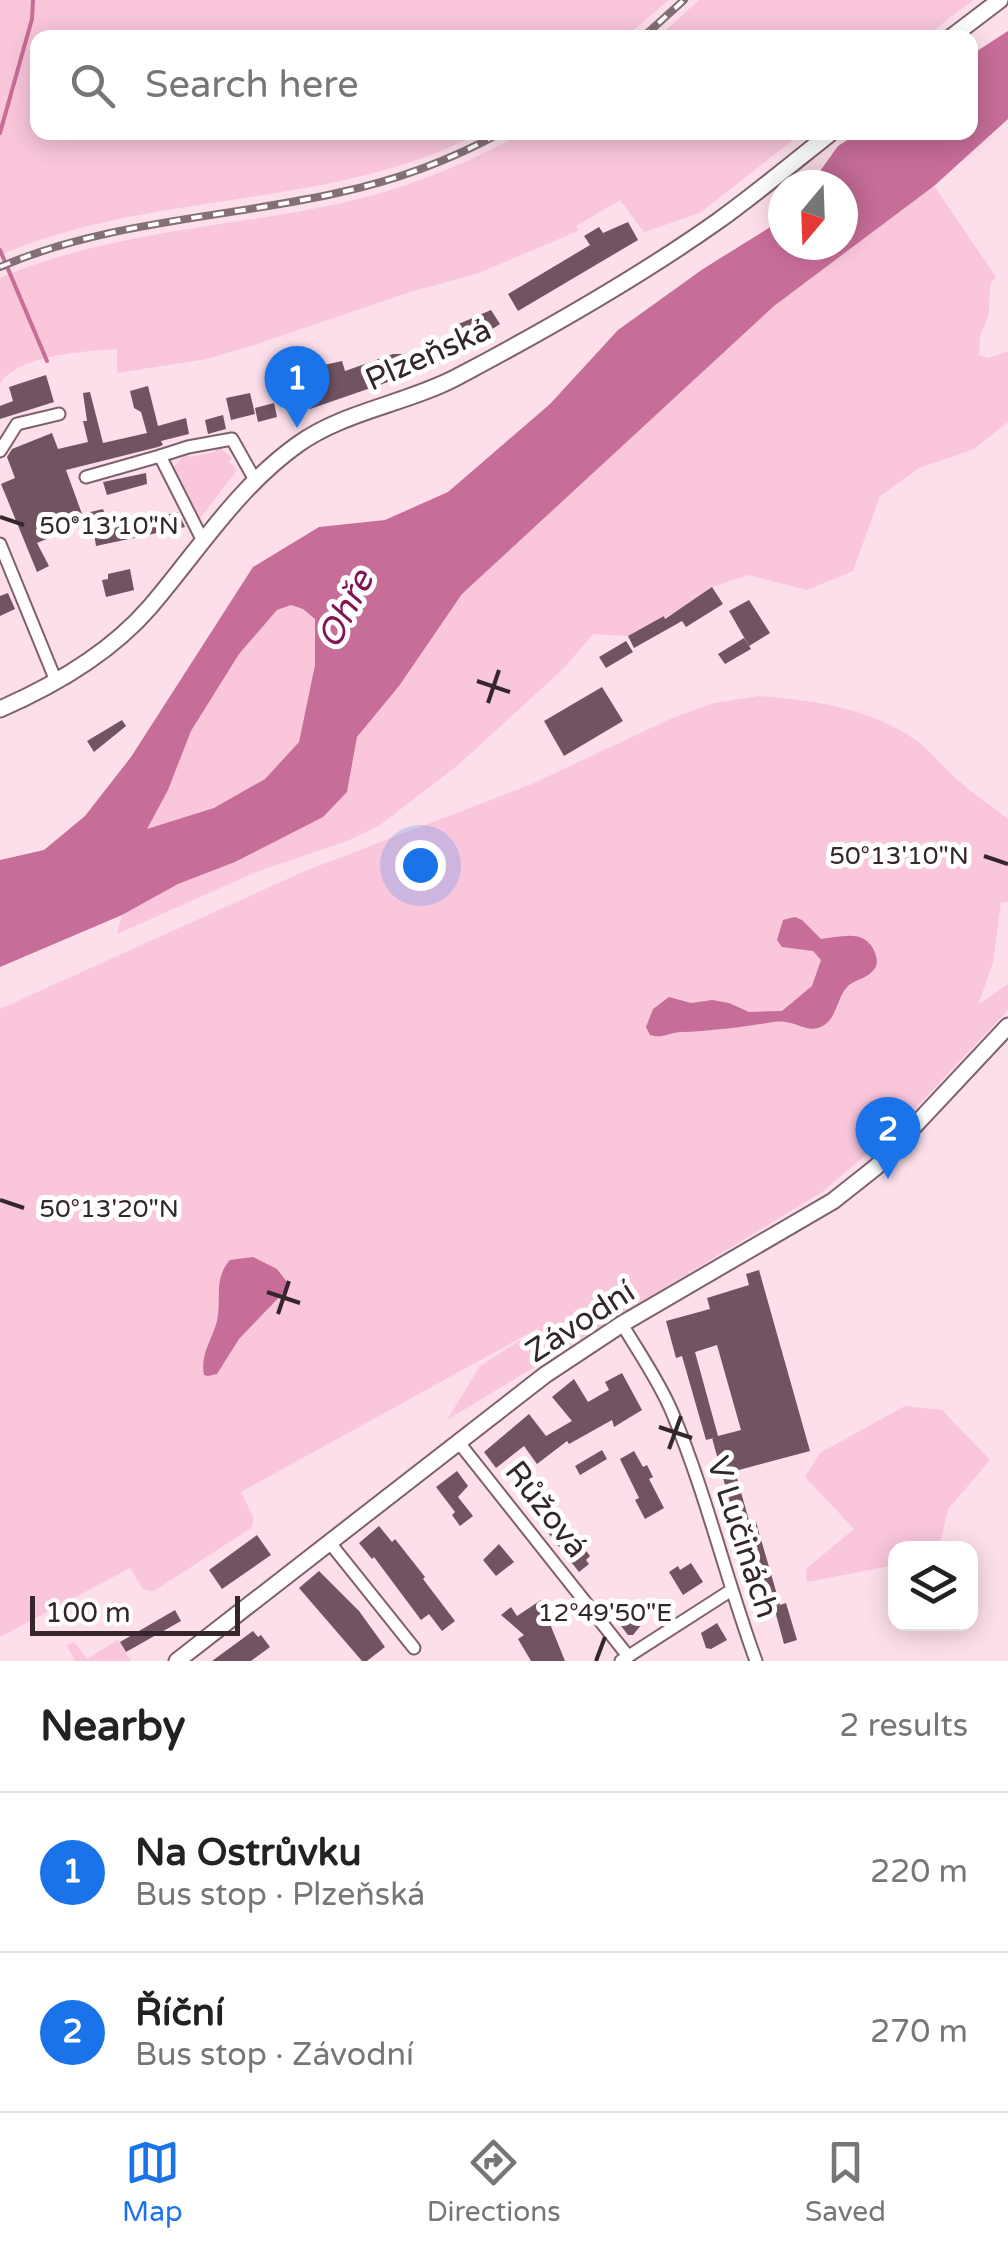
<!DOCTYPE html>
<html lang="en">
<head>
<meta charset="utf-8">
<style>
	body { margin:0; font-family:"Varela Round",sans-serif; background:#f2f2f2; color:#222 }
	.controls { position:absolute; right:30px; bottom:30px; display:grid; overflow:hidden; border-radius:20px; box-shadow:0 5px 25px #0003 }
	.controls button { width:90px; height:90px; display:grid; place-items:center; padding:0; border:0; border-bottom:2px solid #e0e0e0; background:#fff; color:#222; font:50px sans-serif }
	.compass { position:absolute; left:768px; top:170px; width:90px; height:90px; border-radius:50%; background:#fff; box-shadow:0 5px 25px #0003; rotate:199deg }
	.scale { position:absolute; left:30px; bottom:25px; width:210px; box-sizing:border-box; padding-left:10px; border:5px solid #34262c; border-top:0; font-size:28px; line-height:35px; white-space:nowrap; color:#34262c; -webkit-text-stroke:8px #fff; paint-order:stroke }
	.you { position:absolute; left:420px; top:865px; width:35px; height:35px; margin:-25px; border:8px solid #fff; border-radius:50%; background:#1a73e8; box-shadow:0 0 0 15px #1a73e833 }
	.badge { display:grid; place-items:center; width:65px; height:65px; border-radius:50%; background:#1a73e8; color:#fff; font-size:32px; font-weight:700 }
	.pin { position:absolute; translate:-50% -82px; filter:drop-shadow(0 2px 5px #0008) }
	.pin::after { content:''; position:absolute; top:52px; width:35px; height:30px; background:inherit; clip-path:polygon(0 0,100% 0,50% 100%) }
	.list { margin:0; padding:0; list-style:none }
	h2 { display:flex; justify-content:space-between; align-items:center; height:130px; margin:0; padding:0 40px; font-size:42px }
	h2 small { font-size:32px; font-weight:400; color:#767676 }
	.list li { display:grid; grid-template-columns:65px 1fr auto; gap:30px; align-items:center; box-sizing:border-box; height:160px; padding:0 40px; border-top:2px solid #e0e0e0 }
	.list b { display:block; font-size:38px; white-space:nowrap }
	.list p { margin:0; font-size:32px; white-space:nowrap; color:#767676 }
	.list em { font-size:32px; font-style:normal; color:#767676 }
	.icon { flex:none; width:55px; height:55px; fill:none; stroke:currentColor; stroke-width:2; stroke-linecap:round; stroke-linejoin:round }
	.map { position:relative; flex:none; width:1008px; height:1661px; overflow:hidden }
	.search { position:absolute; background:#fff; box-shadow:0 5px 25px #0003; left:30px; right:30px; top:30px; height:110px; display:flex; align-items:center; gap:25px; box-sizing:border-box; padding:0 35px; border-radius:20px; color:#767676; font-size:38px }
	.sheet { height:450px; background:#fff }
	nav { display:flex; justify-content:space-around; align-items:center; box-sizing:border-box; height:140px; border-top:2px solid #e0e0e0; background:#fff; font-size:28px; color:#767676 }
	nav a { display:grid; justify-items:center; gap:5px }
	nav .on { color:#1a73e8 }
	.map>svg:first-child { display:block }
</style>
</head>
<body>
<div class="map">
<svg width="1008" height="1661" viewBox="0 0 1008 1661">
	<rect width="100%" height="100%" fill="#fcdfeb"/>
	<g fill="#f9c6dc">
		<path d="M0,0H669L625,37L38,38V132L480,133C330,211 153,189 0,255Z"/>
		<path d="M699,0H973L925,37H658Z"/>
		<path d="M524,132L802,133L700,213L644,232L620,200L576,226L578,231L476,274L410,292L257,344L207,359L117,373V349C85,351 17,355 0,384V278C107,232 225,228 337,204C402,190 466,165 524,132Z"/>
		<path d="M934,186L996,277L990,284L989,313L980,337L979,355L989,358L1008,351V422L974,449L919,468L880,496L853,571L807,590L748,575L712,587L677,611L628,636L593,634L564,668L458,765L380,825L347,841L256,872L117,934L122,915L178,884L235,862L323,816L347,792L357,737L399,686L462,594L774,306Z"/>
		<path d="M218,446L232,458L229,462L237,470L198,521L172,469L185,454L191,457L214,452Z"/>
		<path d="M291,605L303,609L315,619V664L299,742L265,779L214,808L146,830L168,790L191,731L239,654L277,610Z"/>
		<path d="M759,696C813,700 869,708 914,739C932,751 943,768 959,781C974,795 992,806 1008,819V902H1001L993,963L978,1005L1008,984V1010L895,1130L822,1192L447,1420L480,1366L544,1325L241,1492L254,1519L251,1528L154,1591L143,1589L130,1568L0,1637V1009L305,871L532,784L670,719L714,703Z"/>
		<path d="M905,1406L942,1410L990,1460L948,1509L939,1548H896L895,1565L807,1582L806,1569L854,1529L805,1477L820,1453Z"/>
		<path d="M118,1640L131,1661H75L67,1646L74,1642L87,1659Z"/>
	</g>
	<g fill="#c66d98" fill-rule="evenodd">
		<path d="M1008,31V119L934,186L774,306L462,594L399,686L357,737L347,792L323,817L235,862L178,884L122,915L0,967V860L44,850L85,816L131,757L253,567L319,527L385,520L448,492L550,404L618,330L703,269L783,219V245H843V185H810L838,146L858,133L970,132L971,55ZM291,605L303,609L315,619V665L299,742L265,779L214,808L147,829L168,790L191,731L239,654L277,610Z"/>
		<path d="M795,917L802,920L821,939C841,937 866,928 875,953C877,959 878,963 875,968C869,978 857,979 849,985C836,996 838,1022 818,1028C804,1032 794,1019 773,1022C742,1027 712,1031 680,1032C668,1033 662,1039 650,1035L646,1027L653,1009L669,997L691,1003L712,1000L729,1003L749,1012L782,1011L812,986L821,960L813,951L782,947L777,940L783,920Z"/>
		<path d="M253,1257L277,1269L287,1282L286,1290L239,1339L217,1374L208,1376L204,1375C200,1354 212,1340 217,1321C222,1298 213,1279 230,1260Z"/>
	</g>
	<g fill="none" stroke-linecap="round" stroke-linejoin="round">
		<g stroke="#c66d98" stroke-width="4">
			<path d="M0,133L32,19L33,0"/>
			<path d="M0,250L47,361"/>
		</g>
	</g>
	<g fill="#725361" fill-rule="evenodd">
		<path d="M628,222L638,240L518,311L508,294L590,245L584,236L599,227L603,233Z"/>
		<path d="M491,310L500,324L437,365L310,409L306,395L324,389L315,367L342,361L345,371L393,354H403L404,357L422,350L423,352L458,334L454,326Z"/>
		<path d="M46,375L54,402L0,419V406L13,401L9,387Z"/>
		<path d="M148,386L158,426L186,418L189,434L161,441L163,445L158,447L66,470L82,514L103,509L105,515L37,543L49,566L37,572L1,484L15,478L7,457L12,449L52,433L58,449L88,442L83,421H87L83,393L90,392L103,443L147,433L141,412L134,408L130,391Z"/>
		<path d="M250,393L255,414L231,420L226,398Z"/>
		<path d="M274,403L277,417L258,422L255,408Z"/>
		<path d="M223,415L226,429L208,434L205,420Z"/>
		<path d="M146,473L147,484L107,495L103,482Z"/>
		<path d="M178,512L185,527L96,546L94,533Z"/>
		<path d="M130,569L134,590L106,597L102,580L108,579V574Z"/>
		<path d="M712,587L723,604L686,627L682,621L634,648L628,636L664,616L665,619Z"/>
		<path d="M8,593L15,609L0,616V596Z"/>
		<path d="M749,600L770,633L749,646L729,611Z"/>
		<path d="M744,638L751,649L725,664L718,654Z"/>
		<path d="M626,641L633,652L606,668L599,657Z"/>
		<path d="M602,687L623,721L564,756L544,721Z"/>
		<path d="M122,720L126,726L94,752L87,741Z"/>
		<path d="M759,1270L810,1451L735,1471L750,1524L746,1525L756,1522L780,1605L767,1609L744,1526L737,1528L712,1438H714L706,1440L682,1356L676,1358L666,1321L710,1309L707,1298L749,1285L746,1274ZM717,1345L741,1430L718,1436L695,1352Z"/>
		<path d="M622,1373L642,1410L614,1427L612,1420L569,1444L567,1441L537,1464L524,1446L496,1468L484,1452L529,1414L546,1436L572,1421L552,1397L574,1379L588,1402L609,1390L605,1382Z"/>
		<path d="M602,1450L607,1459L580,1475L575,1466Z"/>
		<path d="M634,1451L643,1467L647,1465L653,1477L649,1479L664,1508L645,1519L635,1500L639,1498L620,1459Z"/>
		<path d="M457,1471L468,1486L458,1497L473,1516L460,1526L452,1515L455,1512L436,1487Z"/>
		<path d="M544,1496L590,1556L586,1560L589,1564L579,1572L530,1510Z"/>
		<path d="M379,1526L392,1542L395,1539L425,1577L423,1579L455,1621L442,1631L429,1614L421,1620L374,1557L372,1559L359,1543Z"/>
		<path d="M257,1535L271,1555L222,1589L209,1570Z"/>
		<path d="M499,1544L514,1562L496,1576L483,1560Z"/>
		<path d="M691,1563L703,1582L683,1595L669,1572L678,1566L680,1570Z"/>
		<path d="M319,1571L359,1611L385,1647L367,1661H362L299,1588Z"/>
		<path d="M541,1600L549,1612L546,1614L565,1661H531L518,1639L524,1635L501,1615L511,1607L517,1616Z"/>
		<path d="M628,1601L639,1614L635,1616L642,1624L633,1635H628L612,1614Z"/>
		<path d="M786,1603L797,1640L784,1644L774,1607Z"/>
		<path d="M175,1610L181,1621L126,1652L120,1642Z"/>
		<path d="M717,1623L727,1640L711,1649L706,1648L701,1633Z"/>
		<path d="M253,1631L258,1637L261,1635L270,1647L251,1661H212Z"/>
	</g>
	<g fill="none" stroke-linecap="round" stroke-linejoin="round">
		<g stroke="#7f606e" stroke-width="15">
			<g id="street">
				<path d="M0,451L17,424L59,414"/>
				<path d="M160,456L188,447L232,439L255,480"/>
				<path d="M86,477L160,456L202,539"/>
				<path d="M0,544L56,681"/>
				<path d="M622,1324C639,1353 659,1381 672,1412C706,1493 726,1579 756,1661"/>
				<path d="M460,1444L628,1656"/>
				<path d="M330,1543L414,1648"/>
				<path d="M621,1661L730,1591"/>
			</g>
		</g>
		<g stroke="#7f606e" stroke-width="19">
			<g id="secondary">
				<path d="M950,38L1000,0"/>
				<path d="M0,709C53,686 111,652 150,607C198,551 236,489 297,445C344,411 406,404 457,377C546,330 636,279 718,221C757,193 794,162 832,132"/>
				<path d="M177,1661L545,1375L622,1324L833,1201L876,1167L1008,1026"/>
			</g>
		</g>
		<use href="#street" stroke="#fff" stroke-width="11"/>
		<use href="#secondary" stroke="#fff" stroke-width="15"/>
		<g stroke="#836f78" stroke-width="8">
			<g id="rail">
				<path d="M642,38L684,0"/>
				<path d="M0,267C107,221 225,218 337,193C394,181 451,160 502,132"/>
			</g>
		</g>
		<use href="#rail" stroke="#fff" stroke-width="4" stroke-dasharray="11" stroke-linecap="butt"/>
	</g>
	<path fill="none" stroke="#34262c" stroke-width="4" d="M0,517L24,525M477,681L510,692M488,703L499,670M984,856L1008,864M0,1200L24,1208M267,1292L300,1303M278,1314L289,1281M659,1427L692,1438M669,1449L681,1416M596,1661L605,1637"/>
	<g text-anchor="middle" stroke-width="10" stroke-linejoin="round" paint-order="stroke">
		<g font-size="32" fill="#34262c" stroke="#fff">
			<text transform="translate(428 354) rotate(-24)" y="11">Plzeňská</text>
			<text transform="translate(580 1321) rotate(-33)" y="11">Závodní</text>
			<text transform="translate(547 1509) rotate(52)" y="11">Růžová</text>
			<text transform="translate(743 1537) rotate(72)" y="11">V Lučinách</text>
		</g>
		<g font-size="35" font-style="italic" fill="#821655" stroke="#fff">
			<text transform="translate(345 609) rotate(-63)" y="12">Ohře</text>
		</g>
	</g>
	<g font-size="25" text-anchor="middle" fill="#34262c" stroke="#fff" stroke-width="10" stroke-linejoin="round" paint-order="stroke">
		<text x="109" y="534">50°13'10"N</text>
		<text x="899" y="864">50°13'10"N</text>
		<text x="109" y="1217">50°13'20"N</text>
		<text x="605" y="1621">12°49'50"E</text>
	</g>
</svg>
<div class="controls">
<button><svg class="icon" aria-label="layers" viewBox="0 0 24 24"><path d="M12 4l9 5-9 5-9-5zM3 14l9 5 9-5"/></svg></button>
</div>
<svg class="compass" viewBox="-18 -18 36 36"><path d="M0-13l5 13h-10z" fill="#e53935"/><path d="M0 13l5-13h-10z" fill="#767676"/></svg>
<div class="scale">100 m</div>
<div class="you"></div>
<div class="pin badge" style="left:297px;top:428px">1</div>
<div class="pin badge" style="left:888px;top:1179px">2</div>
<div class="search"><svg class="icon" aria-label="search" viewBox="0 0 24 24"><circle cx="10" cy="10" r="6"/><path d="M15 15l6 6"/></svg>Search here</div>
</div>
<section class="sheet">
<h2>Nearby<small>2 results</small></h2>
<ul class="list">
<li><span class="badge">1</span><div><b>Na Ostrůvku</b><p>Bus stop · Plzeňská</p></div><em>220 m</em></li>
<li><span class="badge">2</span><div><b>Říční</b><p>Bus stop · Závodní</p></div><em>270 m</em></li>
</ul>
</section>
<nav>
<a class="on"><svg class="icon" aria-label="map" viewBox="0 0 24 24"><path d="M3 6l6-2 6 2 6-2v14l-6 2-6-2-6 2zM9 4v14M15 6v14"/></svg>Map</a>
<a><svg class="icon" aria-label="directions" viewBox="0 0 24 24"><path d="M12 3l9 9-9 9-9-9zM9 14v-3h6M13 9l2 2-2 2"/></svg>Directions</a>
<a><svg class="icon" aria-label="saved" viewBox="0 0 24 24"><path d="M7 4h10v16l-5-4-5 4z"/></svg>Saved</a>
</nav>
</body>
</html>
